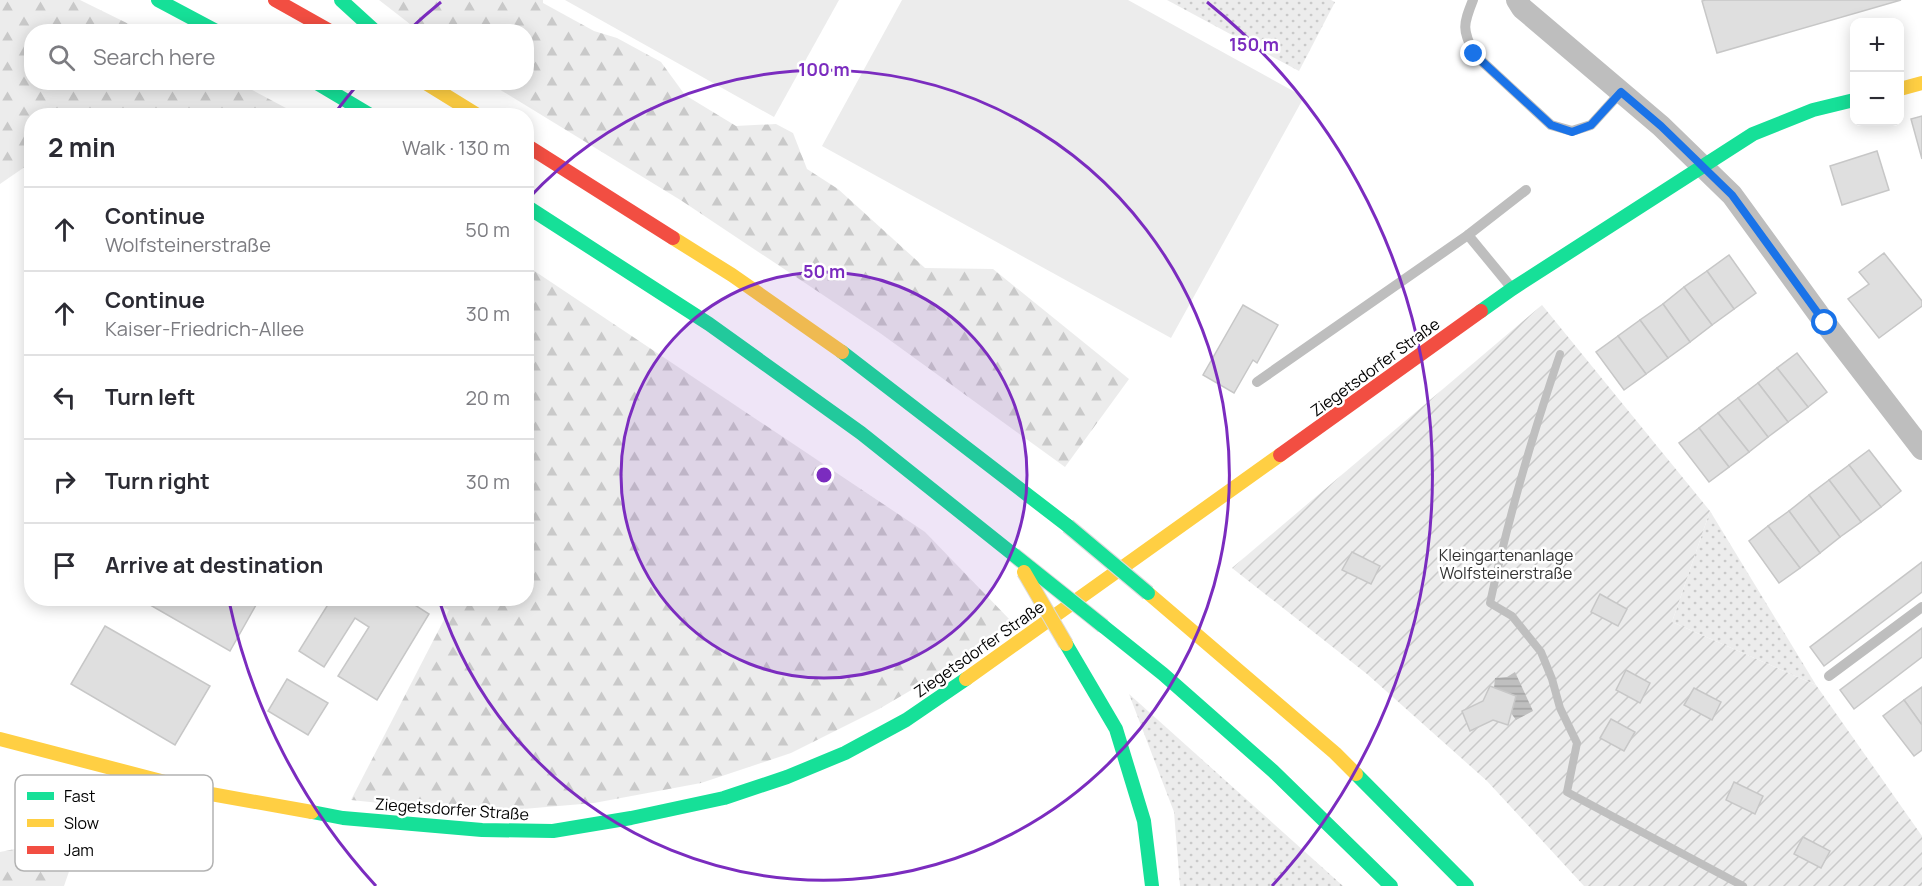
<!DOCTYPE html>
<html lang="en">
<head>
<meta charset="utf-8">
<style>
	body { margin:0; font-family:Manrope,sans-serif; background:#f7f7f7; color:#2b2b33 }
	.controls { position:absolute; right:18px; top:18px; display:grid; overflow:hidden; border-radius:12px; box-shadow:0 3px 15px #0003 }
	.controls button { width:54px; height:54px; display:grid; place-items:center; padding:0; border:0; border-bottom:2px solid #e1e1e2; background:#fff; color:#2b2b33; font:30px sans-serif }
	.stop { position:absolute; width:18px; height:18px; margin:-14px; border:4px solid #1a73e8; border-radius:50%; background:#fff }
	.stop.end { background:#1a73e8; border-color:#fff; box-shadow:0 2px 6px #0008 }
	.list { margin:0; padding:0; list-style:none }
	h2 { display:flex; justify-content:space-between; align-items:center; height:78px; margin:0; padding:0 24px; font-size:26px }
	h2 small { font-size:20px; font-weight:400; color:#7c7c81 }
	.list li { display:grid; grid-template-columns:39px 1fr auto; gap:18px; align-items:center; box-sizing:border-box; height:84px; padding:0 24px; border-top:2px solid #e1e1e2 }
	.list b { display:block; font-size:22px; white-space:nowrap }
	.list p { margin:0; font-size:20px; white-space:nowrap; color:#7c7c81 }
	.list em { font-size:20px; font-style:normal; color:#7c7c81 }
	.icon { flex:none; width:33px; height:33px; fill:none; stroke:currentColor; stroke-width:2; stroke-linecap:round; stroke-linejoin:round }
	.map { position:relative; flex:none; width:1922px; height:886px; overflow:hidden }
	.search { position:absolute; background:#fff; box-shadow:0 3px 15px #0003; left:24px; top:24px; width:510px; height:66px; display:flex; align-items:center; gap:15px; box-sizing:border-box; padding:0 21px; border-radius:24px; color:#7c7c81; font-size:22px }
	.panel { position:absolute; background:#fff; box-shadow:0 3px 15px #0003; left:24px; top:108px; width:510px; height:498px; border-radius:24px }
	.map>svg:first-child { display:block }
</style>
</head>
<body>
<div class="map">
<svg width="1922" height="886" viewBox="0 0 1922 886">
	<defs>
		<pattern id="grass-dots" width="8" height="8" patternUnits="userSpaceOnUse" patternTransform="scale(1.5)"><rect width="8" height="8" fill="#ececec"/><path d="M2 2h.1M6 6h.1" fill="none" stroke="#c9c9c9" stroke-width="1.8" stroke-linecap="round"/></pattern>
		<pattern id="forest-firs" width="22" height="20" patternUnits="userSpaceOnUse" patternTransform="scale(1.5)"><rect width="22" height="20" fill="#ececec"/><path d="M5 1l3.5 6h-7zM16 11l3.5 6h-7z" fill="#c9c9c9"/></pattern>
		<pattern id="garden-furrows" width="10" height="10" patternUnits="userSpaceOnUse" patternTransform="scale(1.5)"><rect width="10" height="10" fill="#ececec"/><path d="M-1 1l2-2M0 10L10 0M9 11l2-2" fill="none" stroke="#c9c9c9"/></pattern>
		<pattern id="water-rules" width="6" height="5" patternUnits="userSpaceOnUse" patternTransform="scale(1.5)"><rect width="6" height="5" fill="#bfbfbf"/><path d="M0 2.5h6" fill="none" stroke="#a2a2a2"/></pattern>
	</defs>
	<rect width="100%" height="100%" fill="#fff"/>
	<g fill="url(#grass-dots)">
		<path d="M1167,0H1331L1335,2L1299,71Z"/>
		<path d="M1710,511L1816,685L1672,622Z"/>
		<path d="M1129,694L1343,886H1180L1174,812Z"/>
	</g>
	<g fill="url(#forest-firs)">
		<path d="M0,0H80L143,31L32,32V82L239,83L299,115L32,116L31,165L29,164L0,184Z"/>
		<path d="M379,0H543V3L594,31L617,38L661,62L685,95L736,126L776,124L793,133L807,169L838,189L925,268L993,269L1129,379L1065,467L880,333L682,201L489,83L526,82V32L419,31Z"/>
		<path d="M527,266L925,532L1011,621L954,665L879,709L791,753L701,783L594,803L511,810L427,808L351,800L449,610L427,599L526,598Z"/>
		<path d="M41,797L88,804L85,825L64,886H0V852L20,848Z"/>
	</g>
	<path fill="url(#garden-furrows)" d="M1542,305L1710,511L1672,622L1816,685L1922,836V886H1584L1487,781L1367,674L1232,568Z"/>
	<g fill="#ececec">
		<path d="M565,0H839L774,117Z"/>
		<path d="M902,0H1128L1304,97L1171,338L822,146Z"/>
	</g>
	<path fill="url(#water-rules)" d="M1515,672L1533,711L1516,720L1511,713L1516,696L1494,688L1495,678L1507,677Z"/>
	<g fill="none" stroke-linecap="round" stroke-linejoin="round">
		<path stroke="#bfbfbf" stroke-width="8" d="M1560,354C1532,436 1508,519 1490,603L1512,616L1541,652L1552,679L1560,708L1577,743L1567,792L1743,886"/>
	</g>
	<g fill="#dfdfdf" stroke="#c7c7c7" stroke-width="1.5">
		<path d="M1705,0H1901L1717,53L1702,1Z"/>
		<path d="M1922,116V159L1911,119Z"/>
		<path d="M1877,151L1889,190L1842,205L1830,166Z"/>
		<path d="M1884,253L1922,301V306L1879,338L1848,299L1869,284L1859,272Z"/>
		<path d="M1729,255L1756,293L1734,309L1707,271Z"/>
		<path d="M1707,271L1734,309L1712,325L1684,287Z"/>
		<path d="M1684,287L1712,325L1690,342L1663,304Z"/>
		<path d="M1663,304L1690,342L1668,358L1640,320Z"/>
		<path d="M1243,305L1278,325L1257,363L1253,360L1234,393L1203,375Z"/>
		<path d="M1640,320L1668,358L1646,374L1618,336Z"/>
		<path d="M1618,336L1646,374L1624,390L1596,352Z"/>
		<path d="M1797,353L1827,392L1808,407L1777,368Z"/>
		<path d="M1777,368L1808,407L1788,422L1758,383Z"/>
		<path d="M1758,383L1788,422L1768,437L1738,398Z"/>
		<path d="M1738,398L1768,437L1749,452L1718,413Z"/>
		<path d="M1718,413L1749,452L1729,467L1699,428Z"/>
		<path d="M1699,428L1729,467L1709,482L1679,443Z"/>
		<path d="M1869,450L1901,491L1881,507L1849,465Z"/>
		<path d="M1849,465L1881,507L1861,522L1829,480Z"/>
		<path d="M1829,480L1861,522L1840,537L1809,495Z"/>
		<path d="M1809,495L1840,537L1820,553L1789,511Z"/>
		<path d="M1789,511L1820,553L1800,568L1768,526Z"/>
		<path d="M1768,526L1800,568L1779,583L1749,541Z"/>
		<path d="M1352,552L1380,566L1371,584L1342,570Z"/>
		<path d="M1922,562V592L1824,666L1810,647Z"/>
		<path d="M1600,594L1627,609L1618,626L1591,612Z"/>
		<path d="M138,598H260L230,651Z"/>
		<path d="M332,598H404L429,614L377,700L338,676L369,627L355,618L324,667L299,651Z"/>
		<path d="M105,626L210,686L175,745L71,684Z"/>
		<path d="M1922,628V657L1854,709L1840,690Z"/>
		<path d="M1626,670L1650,683L1640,703L1616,690Z"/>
		<path d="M287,679L328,703L308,735L268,711Z"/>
		<path d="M1490,686L1516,696L1508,725L1493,720L1470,731L1462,711L1483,701Z"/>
		<path d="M1922,687V725L1904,700Z"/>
		<path d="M1694,688L1721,702L1712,720L1684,705Z"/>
		<path d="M1904,700L1922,725V750L1914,756L1883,716Z"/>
		<path d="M1611,719L1635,732L1624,751L1600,738Z"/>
		<path d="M1734,782L1763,796L1755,814L1726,800Z"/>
		<path d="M1803,837L1830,851L1821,868L1794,854Z"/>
	</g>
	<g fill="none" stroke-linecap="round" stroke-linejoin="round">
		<g stroke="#bebebe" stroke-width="10">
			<path d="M1473,0C1463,25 1462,29 1474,54L1551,125L1572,131L1591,125L1621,92"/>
			<path d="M1468,235L1510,286"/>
			<path d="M1257,382L1468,235L1526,190"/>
			<path d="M1829,676L1922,607"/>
		</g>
		<path stroke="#bebebe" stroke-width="22" d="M1517,0L1522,8L1661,126L1732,195L1825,323L1922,449"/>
		<g stroke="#16e098" stroke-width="14">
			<path d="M158,0L218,32"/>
			<path d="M341,0L376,32"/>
			<path d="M315,82L372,116"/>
			<path d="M526,206L709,324L861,433L1014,555"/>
			<path d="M1481,311L1512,289L1753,134L1813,110L1854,100"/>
			<path d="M842,352L1068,526"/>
			<path d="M1103,626L1163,674L1273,771L1391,886"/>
			<path d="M1066,644L1116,729L1144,821L1152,886"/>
			<path d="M1356,774L1467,886"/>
			<path d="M312,812L343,818L482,830L553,831L631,818L724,798L787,777L845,753L906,720L966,679"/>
		</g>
		<g stroke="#ffcf43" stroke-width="14">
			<path d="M424,82L479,116"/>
			<path d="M1900,89L1922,83"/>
			<path d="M673,238L732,275L842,352"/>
			<path d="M1148,593L1335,753L1356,774"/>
			<path d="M966,679L1280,455"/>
			<path d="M0,739L211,794L312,812"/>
		</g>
		<g stroke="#f24e42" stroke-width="14">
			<path d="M275,0L332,32"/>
			<path d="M526,145L673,238"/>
			<path d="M1280,455L1481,311"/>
		</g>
		<g stroke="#dbdbdb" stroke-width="16" stroke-linecap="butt">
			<g id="fast-bridge">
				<path d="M1068,526L1148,593"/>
				<path d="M1014,555L1103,626"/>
			</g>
		</g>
		<g stroke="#dbdbdb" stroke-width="16" stroke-linecap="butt">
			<path id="slow-bridge" d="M1024,572L1066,644"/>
		</g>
		<use href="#fast-bridge" stroke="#16e098" stroke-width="14"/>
		<use href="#slow-bridge" stroke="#ffcf43" stroke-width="14"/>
	</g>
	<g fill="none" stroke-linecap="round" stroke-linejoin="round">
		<path stroke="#1a73e8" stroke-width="8" d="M1474,54L1551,125L1572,132L1591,125L1621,92L1661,126L1732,195L1825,323"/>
	</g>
	<circle cx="824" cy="475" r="203" fill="#7b2cbf" fill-opacity=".12"/>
	<g fill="none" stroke="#7b2cbf" stroke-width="3">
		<circle cx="824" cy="475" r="203"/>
		<path d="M528 199A405 405 0 1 1 439 600"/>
		<path d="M376 886A608 608 0 0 1 229 601M335 113A608 608 0 0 1 358 84M409 30A608 608 0 0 1 441 2M1207 2A608 608 0 0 1 1272 886"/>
	</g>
	<g text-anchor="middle" stroke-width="5" stroke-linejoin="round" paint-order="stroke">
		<g font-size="16" fill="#000" stroke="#fff">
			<text transform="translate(1375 367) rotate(-36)" y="6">Ziegetsdorfer Straße</text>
			<text transform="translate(979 649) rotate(-35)" y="6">Ziegetsdorfer Straße</text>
			<text transform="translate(452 809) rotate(4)" y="6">Ziegetsdorfer Straße</text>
		</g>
		<g font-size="16" fill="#333" stroke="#fff">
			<text x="1506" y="561">Kleingartenanlage<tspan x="1506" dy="18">Wolfsteinerstraße</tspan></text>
		</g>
	</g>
	<rect x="15" y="775" width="198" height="96" rx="9" fill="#fff" stroke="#b2b2b2" stroke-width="1.5"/>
	<rect x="27" y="792" width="27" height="8" fill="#16e098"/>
	<rect x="27" y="819" width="27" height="8" fill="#ffcf43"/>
	<rect x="27" y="846" width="27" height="8" fill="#f24e42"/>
	<g font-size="16" fill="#000">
		<text x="64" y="802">Fast</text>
		<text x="64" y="829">Slow</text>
		<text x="64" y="856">Jam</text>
	</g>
	<circle cx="824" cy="475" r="9" fill="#7b2cbf" stroke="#fff" stroke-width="3"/>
	<g font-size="18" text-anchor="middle" font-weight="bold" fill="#7b2cbf" stroke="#fff" stroke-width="5" stroke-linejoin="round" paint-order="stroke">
		<text x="1254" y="51">150 m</text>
		<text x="824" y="76">100 m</text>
		<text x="824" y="278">50 m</text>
	</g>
</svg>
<div class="controls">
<button>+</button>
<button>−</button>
</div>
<div class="stop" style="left:1825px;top:323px"></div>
<div class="stop end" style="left:1474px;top:54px"></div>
<div class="search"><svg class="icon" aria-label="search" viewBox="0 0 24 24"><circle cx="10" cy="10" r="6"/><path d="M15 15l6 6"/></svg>Search here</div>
<section class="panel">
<h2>2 min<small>Walk · 130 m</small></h2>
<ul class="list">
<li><svg class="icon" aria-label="ahead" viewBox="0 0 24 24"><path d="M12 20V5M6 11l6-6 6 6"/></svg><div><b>Continue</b><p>Wolfsteinerstraße</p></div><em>50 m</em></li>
<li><svg class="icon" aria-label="ahead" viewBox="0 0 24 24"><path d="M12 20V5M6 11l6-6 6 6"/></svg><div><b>Continue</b><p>Kaiser-Friedrich-Allee</p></div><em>30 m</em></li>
<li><svg class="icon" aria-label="left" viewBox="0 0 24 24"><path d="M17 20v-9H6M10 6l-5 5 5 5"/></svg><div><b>Turn left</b></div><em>20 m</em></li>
<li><svg class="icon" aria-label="right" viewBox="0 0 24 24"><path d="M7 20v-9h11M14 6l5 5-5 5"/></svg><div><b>Turn right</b></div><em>30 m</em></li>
<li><svg class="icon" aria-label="arrive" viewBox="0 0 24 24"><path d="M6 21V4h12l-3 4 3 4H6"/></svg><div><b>Arrive at destination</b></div></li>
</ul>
</section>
</div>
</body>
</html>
